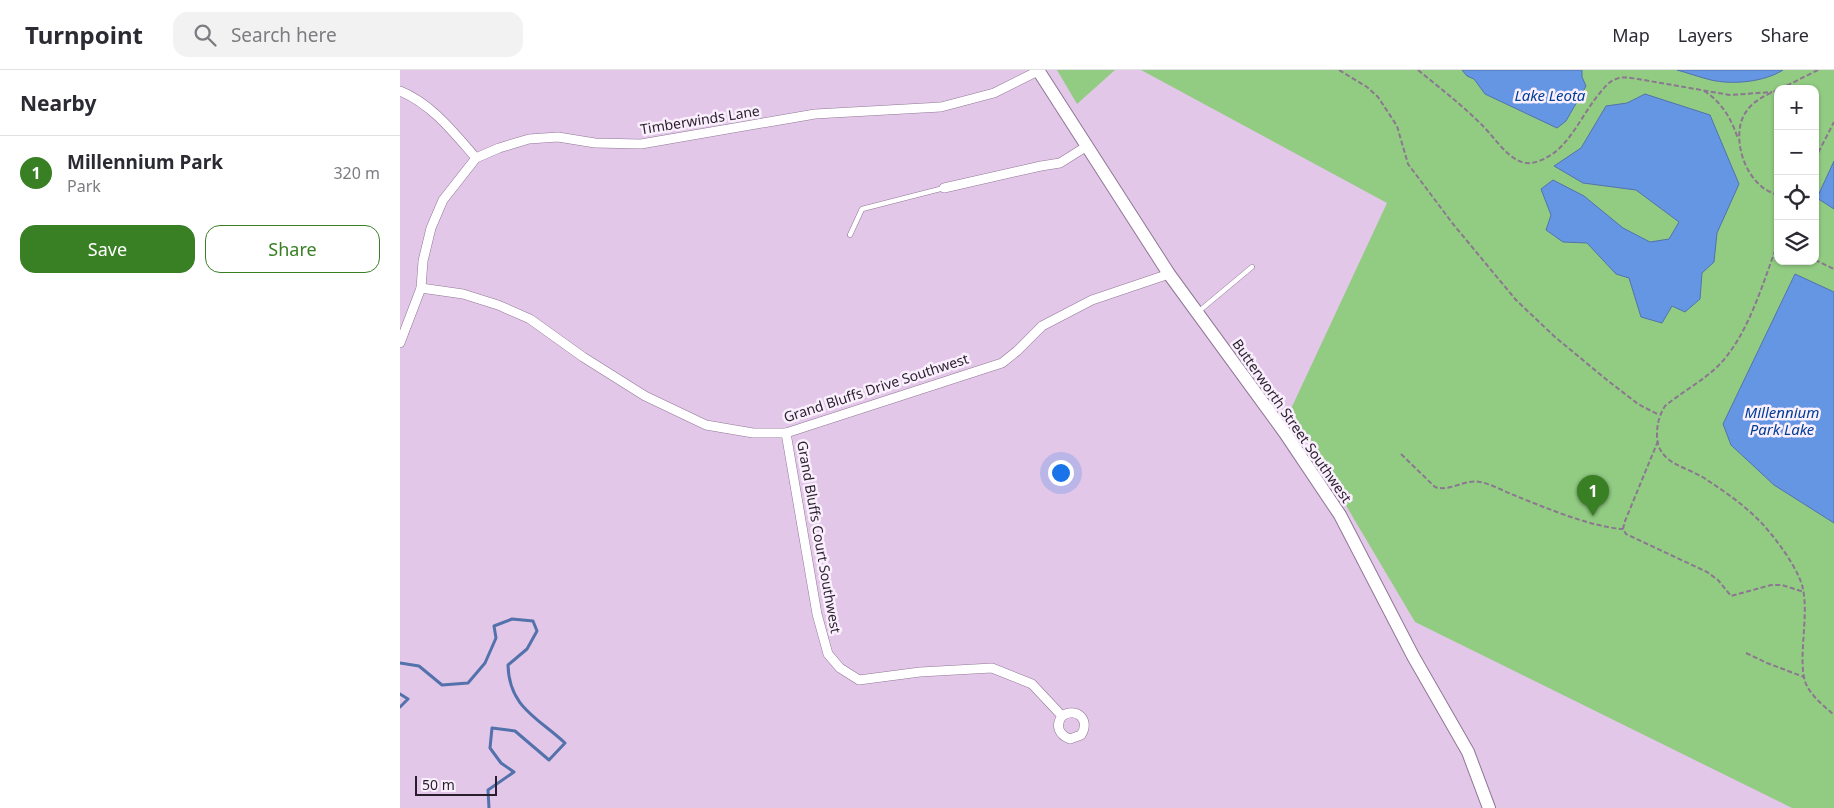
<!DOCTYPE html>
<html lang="en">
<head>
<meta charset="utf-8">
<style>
	body { margin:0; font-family:"Noto Sans",sans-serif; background:#f2f2f3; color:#2b2b33 }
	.controls { position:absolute; right:15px; top:15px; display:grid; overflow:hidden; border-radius:10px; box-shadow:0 1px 4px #0004 }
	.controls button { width:45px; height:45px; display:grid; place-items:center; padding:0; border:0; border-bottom:1px solid #e1e1e2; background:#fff; color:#2b2b33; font:25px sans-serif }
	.scale { position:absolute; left:15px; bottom:12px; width:82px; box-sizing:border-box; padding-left:5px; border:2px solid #291e2b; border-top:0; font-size:14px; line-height:18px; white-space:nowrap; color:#291e2b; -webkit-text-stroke:4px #faeffd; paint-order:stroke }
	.you { position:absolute; left:660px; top:402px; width:18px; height:18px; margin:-12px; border:4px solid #fff; border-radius:50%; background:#1a73e8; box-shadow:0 0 0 8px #1a73e833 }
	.badge { display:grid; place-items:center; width:32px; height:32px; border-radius:50%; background:#398025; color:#fff; font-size:16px; font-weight:700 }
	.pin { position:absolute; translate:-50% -41px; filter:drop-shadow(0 1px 2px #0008) }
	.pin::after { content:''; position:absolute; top:26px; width:18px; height:15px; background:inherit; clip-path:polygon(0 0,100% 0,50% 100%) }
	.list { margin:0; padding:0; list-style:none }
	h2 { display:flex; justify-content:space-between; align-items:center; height:65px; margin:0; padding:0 20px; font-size:21px }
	h2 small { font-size:16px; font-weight:400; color:#7c7c81 }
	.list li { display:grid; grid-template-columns:32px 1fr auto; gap:15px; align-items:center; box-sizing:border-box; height:75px; padding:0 20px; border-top:1px solid #e1e1e2 }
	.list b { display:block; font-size:19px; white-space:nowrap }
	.list p { margin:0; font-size:16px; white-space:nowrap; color:#7c7c81 }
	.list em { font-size:16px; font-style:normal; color:#7c7c81 }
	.actions { display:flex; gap:10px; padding:15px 20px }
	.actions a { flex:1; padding:11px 0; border:1px solid #398025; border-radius:15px; text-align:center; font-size:18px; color:#398025 }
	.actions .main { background:#398025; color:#fff }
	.icon { flex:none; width:28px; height:28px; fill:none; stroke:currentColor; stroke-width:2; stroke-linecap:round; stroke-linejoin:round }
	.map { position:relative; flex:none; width:1434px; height:738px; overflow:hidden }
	header { display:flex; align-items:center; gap:30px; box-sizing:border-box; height:70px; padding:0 25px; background:#fff; border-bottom:1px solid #e1e1e2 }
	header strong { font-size:24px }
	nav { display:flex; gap:28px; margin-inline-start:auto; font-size:18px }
	.search { width:350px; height:45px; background:#f2f2f3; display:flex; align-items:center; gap:12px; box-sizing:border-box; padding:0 18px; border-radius:15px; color:#7c7c81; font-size:19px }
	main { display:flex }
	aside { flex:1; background:#fff }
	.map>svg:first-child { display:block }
</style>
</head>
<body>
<header>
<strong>Turnpoint</strong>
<div class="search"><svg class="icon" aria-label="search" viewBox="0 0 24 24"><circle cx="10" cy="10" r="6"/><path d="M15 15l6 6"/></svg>Search here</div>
<nav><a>Map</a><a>Layers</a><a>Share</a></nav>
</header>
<main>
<aside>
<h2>Nearby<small></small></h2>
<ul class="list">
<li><span class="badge">1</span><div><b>Millennium Park</b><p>Park</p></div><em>320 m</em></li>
</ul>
<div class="actions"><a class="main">Save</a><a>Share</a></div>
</aside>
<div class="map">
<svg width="1434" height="738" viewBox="0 0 1434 738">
	<rect width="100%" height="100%" fill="#e3c7e9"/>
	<g fill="#92cc83" fill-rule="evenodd">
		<path d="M657,0H715L677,34Z"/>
		<path d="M741,0H1434V738H1392L1015,552L890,341L987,133ZM1378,19H1415V191H1378Z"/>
	</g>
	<g fill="#6596e4" stroke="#5372ac">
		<path d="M1062,0H1182V7L1186,16L1166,51L1157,58L1085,24L1074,9L1067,6Z"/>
		<path d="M1277,0H1383C1364,12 1333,15 1311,10C1299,7 1288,3 1277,0Z"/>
		<path d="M1245,24L1310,45L1339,114L1317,163L1314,192L1302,203L1300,229L1285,242L1272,236L1262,253L1241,247L1229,208L1216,204L1187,173L1163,172L1146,160L1151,145L1141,119L1153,110L1184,126L1223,158L1250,172L1269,169L1279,152L1236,120L1183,113L1154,96L1181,78L1206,36L1227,33Z"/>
		<path d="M1434,91V139L1417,128Z"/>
		<path d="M1395,204L1434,222V453L1374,415L1331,375L1323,354Z"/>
	</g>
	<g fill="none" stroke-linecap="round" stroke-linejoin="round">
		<g stroke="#5372ac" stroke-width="3">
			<path d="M0,593L19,596L42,615L68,613L85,593L96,568L94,556L112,549L133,551L137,561L127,579L108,595C109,637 137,647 165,673L149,690L115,661L92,658L90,678L101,693L114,702L88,720L89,738"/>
			<path d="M0,624L8,629L0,637"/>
		</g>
		<g stroke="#907796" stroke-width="5.5">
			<g id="lane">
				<path d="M450,165L462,139L544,118"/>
				<path d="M798,242L852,197"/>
			</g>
		</g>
		<g stroke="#907796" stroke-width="10">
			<g id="street">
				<path d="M0,21C32,34 54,63 76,88"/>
				<path d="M544,118L641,96L660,93L687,76"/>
				<path d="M21,218L63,224L98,235L130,249L183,287L245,326L306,355L353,363H386L602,293L617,281L642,256L692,230L769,204"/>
				<path d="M0,273L21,218L23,191L31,158L43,130L76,88L99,78L129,69L158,67L195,73L241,74L415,44L541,37L594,23L638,1"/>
				<path d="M386,363L417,544L428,584L440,598L459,610L520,602L592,598L632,614L662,646C676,636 691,650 681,665L670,669C659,665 655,656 662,646"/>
			</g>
		</g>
		<g stroke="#907796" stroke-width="14">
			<path id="secondary" d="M638,0L769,204L885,363L940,445L1013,586L1068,682L1089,738"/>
		</g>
		<g stroke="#8b778f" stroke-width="2" stroke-dasharray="5 2.5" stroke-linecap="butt">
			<path d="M939,0L967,17L978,27L997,56L1008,94L1053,154L1116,230L1155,267L1207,310L1238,334L1259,345"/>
			<path d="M1018,0C1040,18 1062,35 1082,55C1093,66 1103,82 1117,90C1124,94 1131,94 1139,91C1168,81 1180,47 1199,24C1204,18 1208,12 1216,9C1223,6 1230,8 1238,9L1330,25L1372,22"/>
			<path d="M1380,19L1418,0"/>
			<path d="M1378,20C1365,25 1351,32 1344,45C1333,66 1342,100 1361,116C1365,120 1372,123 1378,125"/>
			<path d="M1304,21C1322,32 1332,50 1338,69"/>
			<path d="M1415,89L1434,52"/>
			<path d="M1378,173C1363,212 1348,267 1317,297C1301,312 1282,322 1265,336C1259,346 1257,354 1257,365C1257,395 1288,396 1307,410C1330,425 1354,442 1371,464C1382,477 1400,503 1403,519C1409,548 1397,592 1406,614C1412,627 1424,636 1434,645"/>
			<path d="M1415,190L1434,199"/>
			<path d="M1258,371L1225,451L1223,459L1226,464L1307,502L1318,510L1331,526L1371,515H1382L1404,522"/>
			<path d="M1001,384L1035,417C1050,422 1064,409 1080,412C1092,414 1105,422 1116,426C1146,438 1191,457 1223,459"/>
			<path d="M1346,583L1367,593L1404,607"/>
		</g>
		<use href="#lane" stroke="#fff" stroke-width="4.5"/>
		<use href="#street" stroke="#fff" stroke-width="9"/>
		<use href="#secondary" stroke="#fff" stroke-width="12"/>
	</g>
	<g text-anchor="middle" stroke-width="5" stroke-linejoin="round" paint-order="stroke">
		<g font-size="14" fill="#291e2b" stroke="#faeffd">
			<text transform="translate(300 50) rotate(-9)" y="5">Timberwinds Lane</text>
			<text transform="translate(476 318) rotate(-18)" y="5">Grand Bluffs Drive Southwest</text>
			<text transform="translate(892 351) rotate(55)" y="5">Butterworth Street Southwest</text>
			<text transform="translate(419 467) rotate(80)" y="5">Grand Bluffs Court Southwest</text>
		</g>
		<g font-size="15" font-style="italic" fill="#003d97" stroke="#faeffd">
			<text x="1150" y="31">Lake Leota</text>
			<text x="1382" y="348">Millennium<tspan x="1382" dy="17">Park Lake</tspan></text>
		</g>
	</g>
</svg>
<div class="controls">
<button>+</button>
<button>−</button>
<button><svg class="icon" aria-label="locate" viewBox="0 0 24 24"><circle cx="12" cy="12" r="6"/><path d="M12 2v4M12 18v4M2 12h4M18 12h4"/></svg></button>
<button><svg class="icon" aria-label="layers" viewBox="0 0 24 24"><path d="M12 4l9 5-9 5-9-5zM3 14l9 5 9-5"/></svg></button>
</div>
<div class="scale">50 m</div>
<div class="you"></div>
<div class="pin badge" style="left:1193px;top:446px">1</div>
</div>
</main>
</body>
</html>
